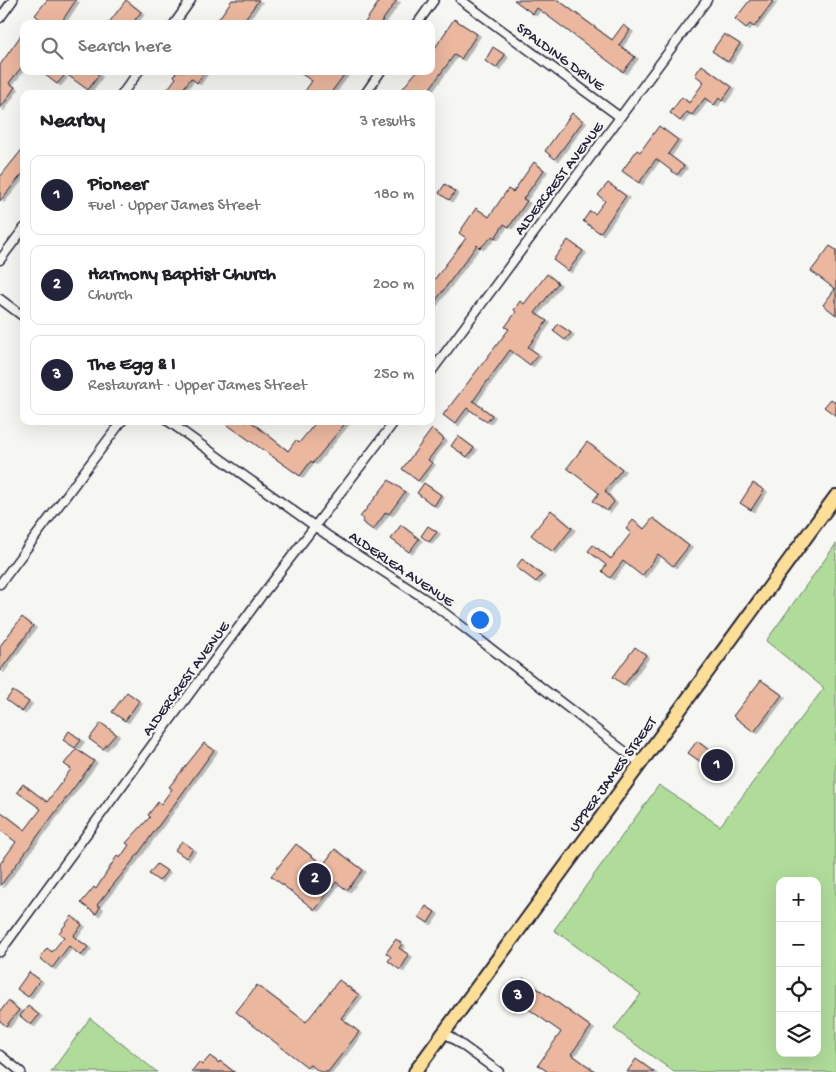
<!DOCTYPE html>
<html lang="en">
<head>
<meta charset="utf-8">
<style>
	body { margin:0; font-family:"Gochi Hand",sans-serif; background:#f2f2f2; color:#202124 }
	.controls { position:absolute; right:15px; bottom:15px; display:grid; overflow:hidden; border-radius:10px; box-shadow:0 5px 20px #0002 }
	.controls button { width:45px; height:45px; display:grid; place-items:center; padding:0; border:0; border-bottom:1px solid #e0e0e0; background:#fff; color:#202124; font:25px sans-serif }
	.you { position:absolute; left:479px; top:619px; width:18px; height:18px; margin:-12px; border:4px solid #fff; border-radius:50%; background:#1a73e8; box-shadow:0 0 0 8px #1a73e833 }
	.badge { display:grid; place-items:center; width:32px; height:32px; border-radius:50%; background:#22223b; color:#fff; font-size:16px; font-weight:700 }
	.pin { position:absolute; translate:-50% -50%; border:2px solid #fff; box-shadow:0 1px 5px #0006 }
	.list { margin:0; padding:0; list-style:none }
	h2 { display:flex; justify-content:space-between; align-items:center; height:65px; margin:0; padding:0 20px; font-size:21px }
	h2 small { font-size:16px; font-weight:400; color:#757577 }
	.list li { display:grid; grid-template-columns:32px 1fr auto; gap:15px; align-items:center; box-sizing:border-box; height:80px; margin:0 10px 10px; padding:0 10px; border:1px solid #e0e0e0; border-radius:10px }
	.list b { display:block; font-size:19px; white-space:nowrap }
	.list p { margin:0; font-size:16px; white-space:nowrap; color:#757577 }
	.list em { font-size:16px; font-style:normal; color:#757577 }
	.icon { flex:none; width:28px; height:28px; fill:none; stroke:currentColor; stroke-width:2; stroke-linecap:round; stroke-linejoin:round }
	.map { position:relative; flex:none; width:836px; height:1072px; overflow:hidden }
	.search { position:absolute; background:#fff; box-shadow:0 5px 20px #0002; left:20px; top:20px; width:415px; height:55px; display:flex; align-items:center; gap:12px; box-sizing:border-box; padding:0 18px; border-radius:10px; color:#757577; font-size:19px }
	.panel { position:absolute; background:#fff; box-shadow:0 5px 20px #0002; left:20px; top:90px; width:415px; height:335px; border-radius:10px }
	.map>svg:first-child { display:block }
</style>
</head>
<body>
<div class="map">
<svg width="836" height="1072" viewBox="0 0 836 1072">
	<defs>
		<filter id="shadow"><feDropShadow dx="3.5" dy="2" stdDeviation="0" flood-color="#0004"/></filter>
	</defs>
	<rect width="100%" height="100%" fill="#f6f6f2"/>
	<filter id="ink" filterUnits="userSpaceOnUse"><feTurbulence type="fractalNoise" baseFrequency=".02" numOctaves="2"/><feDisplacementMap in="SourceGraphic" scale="10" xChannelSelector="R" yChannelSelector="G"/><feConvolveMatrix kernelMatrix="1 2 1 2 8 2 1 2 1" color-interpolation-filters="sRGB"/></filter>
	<g filter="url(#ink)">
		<g fill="#b0dc9a" stroke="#697f6a" fill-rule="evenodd">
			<path d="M836,544V1072H674L614,1029L641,994L554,930L659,785L720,826L824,688L766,641ZM780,881H817V1053H780Z"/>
			<path d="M90,1018L157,1072H51Z"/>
		</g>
		<g fill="#ebb79e" stroke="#22223b" filter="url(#shadow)">
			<path d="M47,0H76L60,24H46L35,15Z"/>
			<path d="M126,0L141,12L132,24H108Z"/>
			<path d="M232,0H259L241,24H215Z"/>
			<path d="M380,0H397L380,24H364Z"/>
			<path d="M514,0H558L612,40L623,25L630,30L619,45L635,57L623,72L537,8L533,14Z"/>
			<path d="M750,0H774L754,27L750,24L746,28L735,19Z"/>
			<path d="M454,19L477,34L461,59L454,55L426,94H398L417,71H431V45L435,48Z"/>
			<path d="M24,31V64L9,83L15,87L0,109V65Z"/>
			<path d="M724,34L740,44L728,62L712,51Z"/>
			<path d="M493,47L505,55L496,68L485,61Z"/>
			<path d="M702,65L732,87L722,101L719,98L714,105L705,98L692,115L687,112L680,121L670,113L682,97L689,103L704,82L695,75Z"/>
			<path d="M40,71H58L64,76L57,84Z"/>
			<path d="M62,71H94L99,75L88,90Z"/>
			<path d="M177,71H205L197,83L191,78L179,94H164L176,78L174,76Z"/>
			<path d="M297,71H347L330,94H303L312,81Z"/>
			<path d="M572,113L583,121L555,159L545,151Z"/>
			<path d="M659,126L678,140L668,154L684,166L677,175L656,159L639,183L622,171L637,150L640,152Z"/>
			<path d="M24,147V172L0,201V177Z"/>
			<path d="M534,162L544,170L523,199L527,201L509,227L504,224L495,238L493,236L480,248L477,245L431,307V284L466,238L459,233L476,208L489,217L508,189L513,192Z"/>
			<path d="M608,183L626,196L600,233L583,221L590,211L595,214L605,201L598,195Z"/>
			<path d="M445,184L455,192L449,200L439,193Z"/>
			<path d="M568,240L583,251L568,271L553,260Z"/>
			<path d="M830,246L836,250V315L823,305L835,289L811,271Z"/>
			<path d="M547,274L558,283L535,313L547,321L528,347L538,354L530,365L510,350L473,401L492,415L487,422L467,408L455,424L443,415L509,329L505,327L516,312L514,310L520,301L524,304Z"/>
			<path d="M558,324L571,333L565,340L553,331Z"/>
			<path d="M831,399L836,403V416L824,407Z"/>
			<path d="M222,421H250L288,451L296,440L299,443L317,421H347L313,463L311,461L300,476Z"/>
			<path d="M432,429L444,439L428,460L432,463L418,481L402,469Z"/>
			<path d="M458,436L474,448L467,457L451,446Z"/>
			<path d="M587,442L622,469L605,491L614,502L607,511L593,501L599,493L567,468Z"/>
			<path d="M389,480L405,492L389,514L386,512L373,530L362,522L364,519L360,517Z"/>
			<path d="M424,483L441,495L434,506L417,493Z"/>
			<path d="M753,483L764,490L751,510L740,503Z"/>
			<path d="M551,510L572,528L553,552L531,535Z"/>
			<path d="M653,518L689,546L673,566L658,554L642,576L623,561L610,578L602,571L606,565L588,551L593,545L611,559L631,533L626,529L633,520L644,529Z"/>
			<path d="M401,525L419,539L409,552L391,539Z"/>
			<path d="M428,526L437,532L429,542L421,536Z"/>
			<path d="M522,559L542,575L536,582L516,567Z"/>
			<path d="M22,617L33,626L0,671V646Z"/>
			<path d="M635,647L646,655L624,685L613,677Z"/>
			<path d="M761,680L782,695L754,732L733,716Z"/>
			<path d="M13,691L29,702L22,712L6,700Z"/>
			<path d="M127,692L139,701L125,721L112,712Z"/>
			<path d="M101,723L116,734L103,749L89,739Z"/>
			<path d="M69,731L81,740L75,748L63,740Z"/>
			<path d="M697,741L723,761L715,772L688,753Z"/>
			<path d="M204,743L214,750L135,858L97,905L100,907L96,914L81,903L94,887L96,889L117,856L120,858L129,845L126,843L150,817L148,815L158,802L161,804L172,789L169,787Z"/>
			<path d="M76,749L94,761L0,886V864L16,842L0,830V811L25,830L41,809L17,792L23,784L47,802L71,769L64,764Z"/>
			<path d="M182,841L193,849L186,858L175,850Z"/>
			<path d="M296,844L323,865L335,849L363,870L347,890L336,882L315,910L271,876Z"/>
			<path d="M157,864L167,871L159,881L149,874Z"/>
			<path d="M426,906L435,912L428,923L419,917Z"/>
			<path d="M72,916L82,925L73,936L88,947L81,956L69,946L52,968L40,958L47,948L52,952L64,937L59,933Z"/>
			<path d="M396,939L402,944L399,948L409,955L400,970L388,961L391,957L386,953Z"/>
			<path d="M29,972L40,980L28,997L17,989Z"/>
			<path d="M523,978L591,1027L571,1054L596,1072H548L538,1065L561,1032L510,996Z"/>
			<path d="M339,980L359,995L341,1018L359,1032L328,1072H320L309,1064L307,1067L236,1012L257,985L306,1022Z"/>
			<path d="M8,1001L19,1010L6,1026L0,1021V1012Z"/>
			<path d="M28,1006L39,1015L31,1025L20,1016Z"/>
			<path d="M210,1056L219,1063L220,1061L234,1072H191L199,1062L202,1065Z"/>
			<path d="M636,1059L654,1072H627Z"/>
		</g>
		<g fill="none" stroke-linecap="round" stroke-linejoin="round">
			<g stroke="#22223b" stroke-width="11">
				<g id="street">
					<path d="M461,0L620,117"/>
					<path d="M0,18L13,0"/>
					<path d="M174,24L191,0"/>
					<path d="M417,24L434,0"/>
					<path d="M122,94L139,71"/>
					<path d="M365,94L381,71"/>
					<path d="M0,260L24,228"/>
					<path d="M0,299L24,317"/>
					<path d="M431,372L707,0"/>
					<path d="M168,421L327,535L433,604L640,763"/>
					<path d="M0,584L122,421"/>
					<path d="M0,952L260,598L395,421"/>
					<path d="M444,1032L499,1072"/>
					<path d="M0,1055L21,1072"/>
				</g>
			</g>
			<g stroke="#22223b" stroke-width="16">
				<path id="primary" d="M415,1072L836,496"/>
			</g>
			<use href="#street" stroke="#f6f6f2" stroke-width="8"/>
			<use href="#primary" stroke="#fdde96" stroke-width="12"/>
		</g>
	</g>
	<g text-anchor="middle" stroke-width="4.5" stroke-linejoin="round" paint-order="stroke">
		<g font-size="15" fill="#22223b" stroke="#f6f6f2">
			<text transform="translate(561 56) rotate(36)" y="5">SPALDING DRIVE</text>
			<text transform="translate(558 178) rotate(-53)" y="5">ALDERCREST AVENUE</text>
			<text transform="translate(402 568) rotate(34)" y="5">ALDERLEA AVENUE</text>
			<text transform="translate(185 678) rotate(-54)" y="5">ALDERCREST AVENUE</text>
			<text transform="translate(612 774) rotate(-54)" y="5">UPPER JAMES STREET</text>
		</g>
	</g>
</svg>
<div class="controls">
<button>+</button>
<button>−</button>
<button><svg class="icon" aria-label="locate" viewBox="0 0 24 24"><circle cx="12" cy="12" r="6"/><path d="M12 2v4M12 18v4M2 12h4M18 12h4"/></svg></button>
<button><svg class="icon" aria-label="layers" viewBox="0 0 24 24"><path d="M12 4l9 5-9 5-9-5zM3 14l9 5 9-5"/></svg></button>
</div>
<div class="you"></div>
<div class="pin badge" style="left:717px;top:765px">1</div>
<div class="pin badge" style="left:315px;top:879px">2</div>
<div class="pin badge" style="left:518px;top:996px">3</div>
<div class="search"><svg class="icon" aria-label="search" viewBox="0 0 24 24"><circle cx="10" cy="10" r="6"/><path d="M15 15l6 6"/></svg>Search here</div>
<section class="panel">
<h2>Nearby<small>3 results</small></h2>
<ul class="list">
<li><span class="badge">1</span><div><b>Pioneer</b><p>Fuel · Upper James Street</p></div><em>180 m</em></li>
<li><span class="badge">2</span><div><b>Harmony Baptist Church</b><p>Church</p></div><em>200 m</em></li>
<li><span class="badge">3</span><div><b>The Egg &amp; I</b><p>Restaurant · Upper James Street</p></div><em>250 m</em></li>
</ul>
</section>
</div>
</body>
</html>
